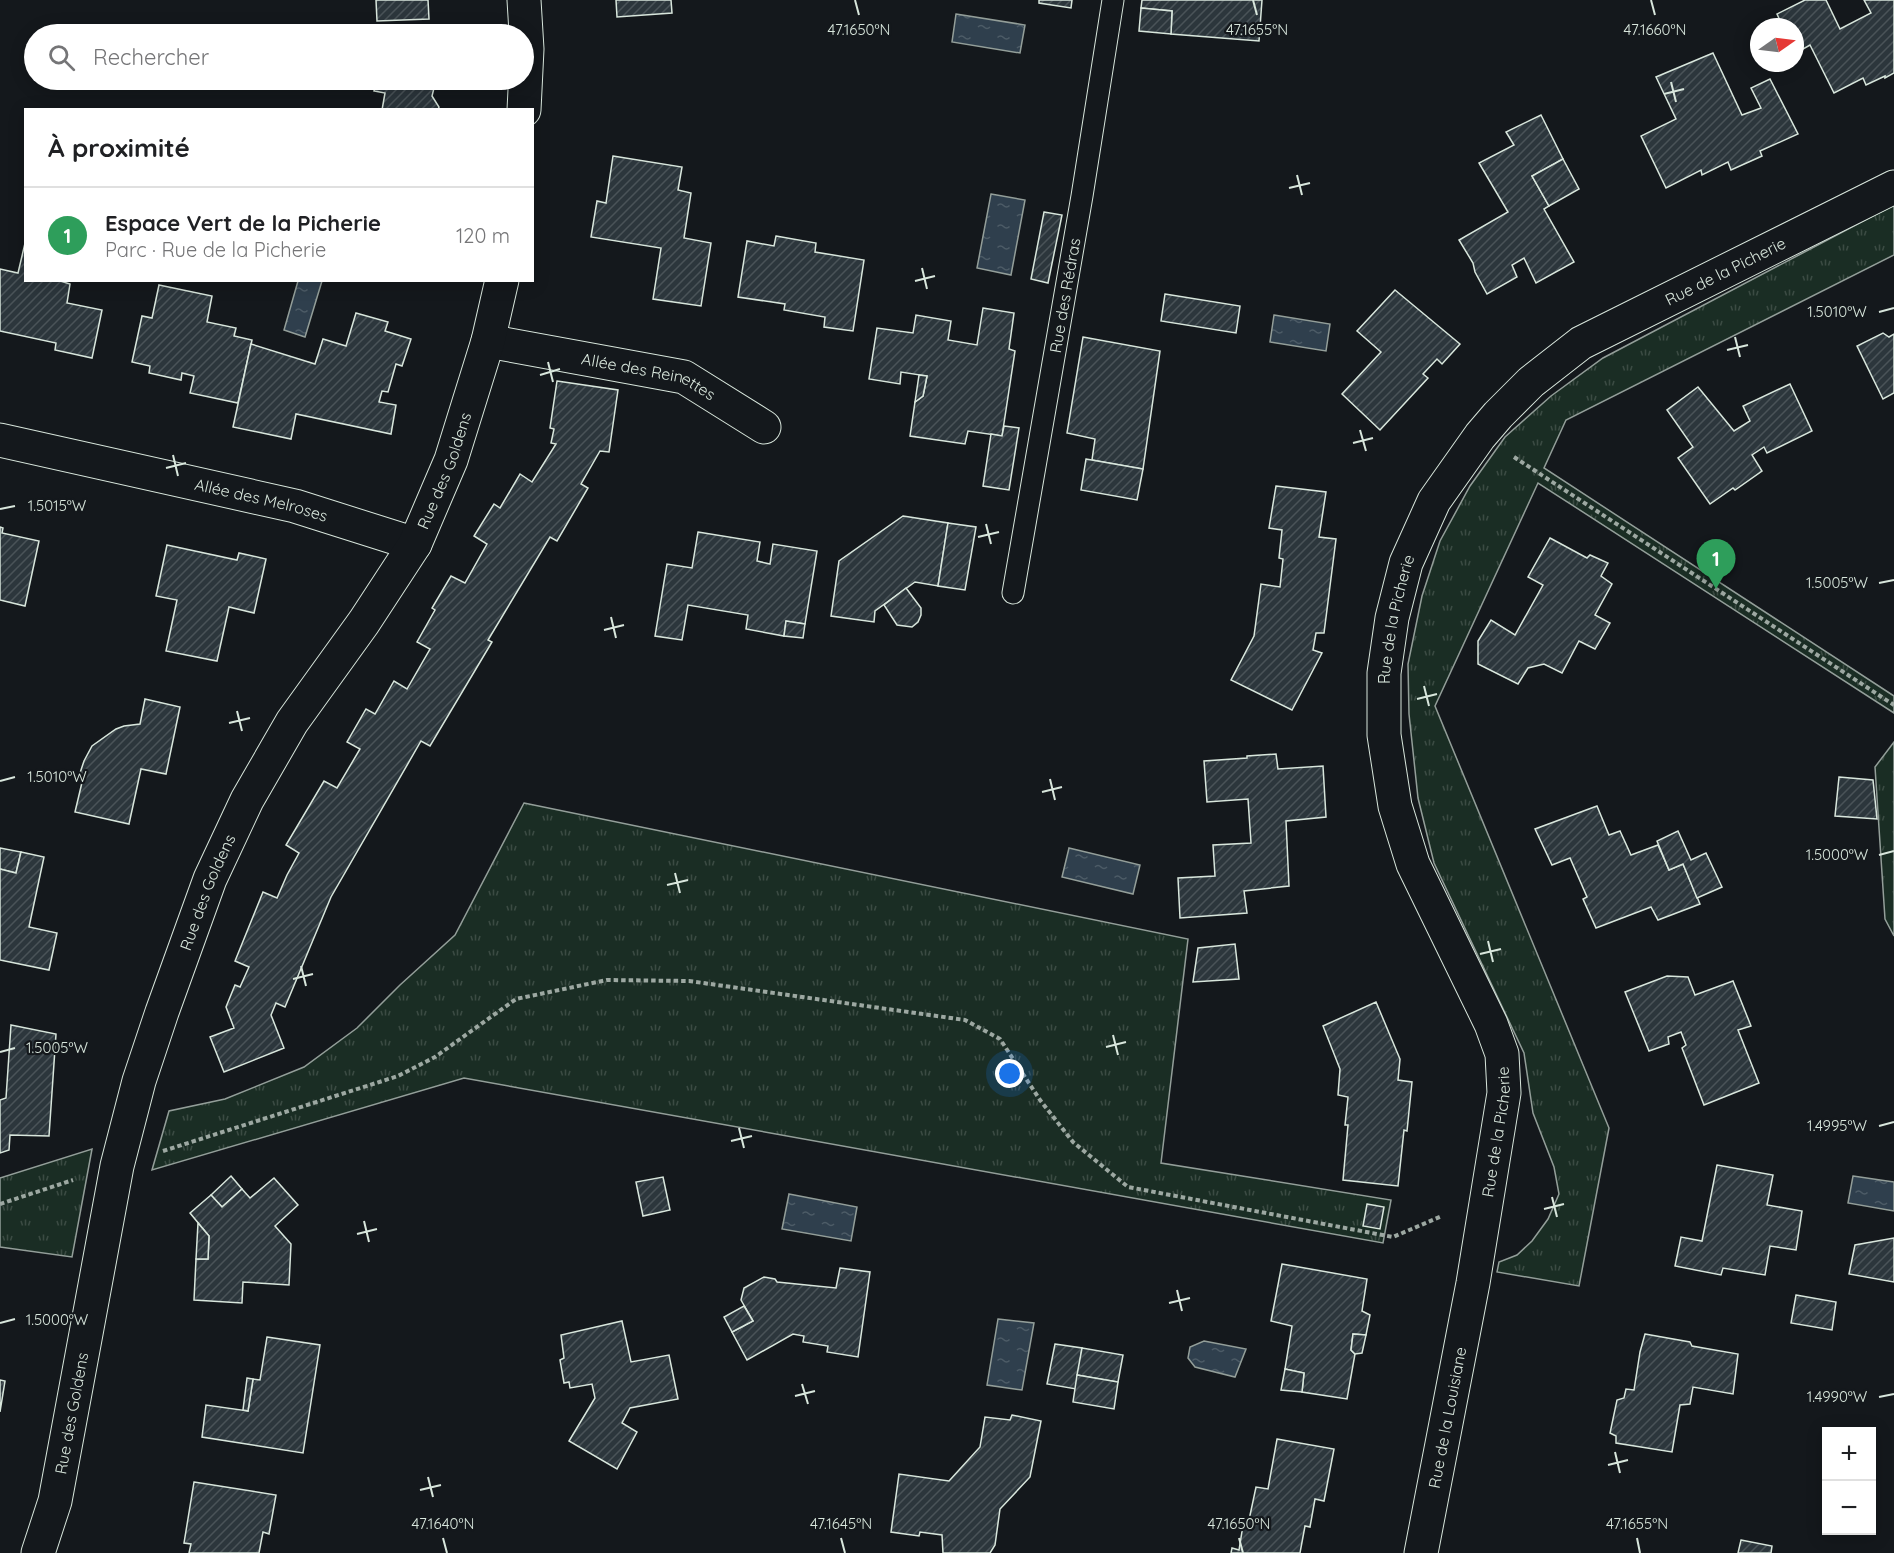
<!DOCTYPE html>
<html lang="fr">
<head>
<meta charset="utf-8">
<style>
	body { margin:0; font-family:Quicksand,sans-serif; background:#f6f6f6; color:#202124 }
	.controls { position:absolute; right:18px; bottom:18px; display:grid; overflow:hidden; border-radius:0px; box-shadow:0 3px 15px #0003 }
	.controls button { width:54px; height:54px; display:grid; place-items:center; padding:0; border:0; border-bottom:2px solid #e0e0e0; background:#fff; color:#202124; font:30px sans-serif }
	.compass { position:absolute; left:1750px; top:18px; width:54px; height:54px; border-radius:50%; background:#fff; box-shadow:0 3px 15px #0003; rotate:76deg }
	.you { position:absolute; left:1010px; top:1074px; width:21px; height:21px; margin:-15px; border:4px solid #fff; border-radius:50%; background:#1a73e8; box-shadow:0 0 0 9px #1a73e833 }
	.badge { display:grid; place-items:center; width:39px; height:39px; border-radius:50%; background:#846436; color:#fff; font-size:20px; font-weight:700 }
	.pin { position:absolute; translate:-50% -50px; filter:drop-shadow(0 2px 3px #0008) }
	.pin::after { content:''; position:absolute; top:32px; width:21px; height:18px; background:inherit; clip-path:polygon(0 0,100% 0,50% 100%) }
	.list { margin:0; padding:0; list-style:none }
	h2 { display:flex; justify-content:space-between; align-items:center; height:78px; margin:0; padding:0 24px; font-size:26px }
	h2 small { font-size:20px; font-weight:400; color:#757577 }
	.list li { display:grid; grid-template-columns:39px 1fr auto; gap:18px; align-items:center; box-sizing:border-box; height:96px; padding:0 24px; border-top:2px solid #e0e0e0 }
	.list b { display:block; font-size:22px; white-space:nowrap }
	.list p { margin:0; font-size:20px; white-space:nowrap; color:#757577 }
	.list em { font-size:20px; font-style:normal; color:#757577 }
	.icon { flex:none; width:33px; height:33px; fill:none; stroke:currentColor; stroke-width:2; stroke-linecap:round; stroke-linejoin:round }
	.map { position:relative; flex:none; width:1894px; height:1553px; overflow:hidden }
	.search { position:absolute; background:#fff; box-shadow:0 3px 15px #0003; left:24px; top:24px; width:510px; height:66px; display:flex; align-items:center; gap:15px; box-sizing:border-box; padding:0 21px; border-radius:33px; color:#757577; font-size:22px }
	.panel { position:absolute; background:#fff; box-shadow:0 3px 15px #0003; left:24px; top:108px; width:510px; height:174px; border-radius:0px }
	.map>svg:first-child { display:block }
</style>
</head>
<body>
<div class="map">
<svg width="1894" height="1553" viewBox="0 0 1894 1553">
	<defs>
		<pattern id="grass-tufts" width="24" height="20" patternUnits="userSpaceOnUse" patternTransform="scale(1.5)"><rect width="24" height="20" fill="#1a2d24"/><path d="M3 7l-1-3M5 7V3M7 7l1-3M15 17l-1-3M17 17v-4M19 17l1-3" fill="none" stroke="#3b4b43"/></pattern>
		<pattern id="water-ripples" width="26" height="14" patternUnits="userSpaceOnUse" patternTransform="scale(1.5)"><rect width="26" height="14" fill="#2f3f4d"/><path d="M2 4q2-2 4 0t4 0M15 11q2-2 4 0t4 0" fill="none" stroke="#4c5b66"/></pattern>
		<pattern id="building-hatch" width="6" height="6" patternUnits="userSpaceOnUse" patternTransform="scale(1.5)"><rect width="6" height="6" fill="#2c363c"/><path d="M-1 1l2-2M0 6l6-6M5 7l2-2" fill="none" stroke="#4a5358"/></pattern>
	</defs>
	<rect width="100%" height="100%" fill="#14181c"/>
	<g fill="url(#grass-tufts)" stroke="#939e99" stroke-width="1.5">
		<path d="M1894,205V255L1566,420L1544,468L1894,696V713L1538,483L1435,706L1609,1128L1579,1286L1497,1272L1499,1262L1517,1255L1532,1241L1548,1219L1559,1194L1554,1167L1533,1113L1524,1053L1434,863L1418,798L1409,714L1408,664L1422,596L1440,541L1470,486L1505,437L1551,396L1603,358Z"/>
		<path d="M1894,742V936L1885,919L1875,767Z"/>
		<path d="M524,803L1188,939L1161,1163L1391,1200L1383,1243L464,1078L152,1170L169,1111L225,1099L304,1067L357,1028L400,985L455,935Z"/>
		<path d="M92,1149L72,1257L0,1247V1178Z"/>
	</g>
	<g fill="url(#water-ripples)" stroke="#939e99" stroke-width="1.5">
		<path d="M956,14L1025,25L1020,53L952,42Z"/>
		<path d="M991,194L1025,200L1011,275L977,268Z"/>
		<path d="M298,281H322L305,337L284,330Z"/>
		<path d="M1274,315L1330,324L1326,351L1270,342Z"/>
		<path d="M1069,848L1140,865L1133,894L1062,877Z"/>
		<path d="M1853,1176L1894,1182V1211L1848,1203Z"/>
		<path d="M789,1194L857,1207L851,1241L782,1229Z"/>
		<path d="M998,1319L1034,1323L1022,1390L987,1385Z"/>
		<path d="M1204,1341L1246,1349L1235,1377L1195,1367L1188,1358L1190,1347Z"/>
	</g>
	<g fill="url(#building-hatch)" stroke="#d8e6dc" stroke-width="1.5">
		<path d="M376,0H428L429,19L377,21Z"/>
		<path d="M616,0H671L672,13L617,17Z"/>
		<path d="M1039,0H1072L1071,8L1039,3Z"/>
		<path d="M1142,0H1262L1259,41L1171,34L1172,11L1141,8Z"/>
		<path d="M1805,0H1826L1840,29L1871,13L1864,0H1894V73L1885,78V76L1866,85L1863,78L1834,93L1810,45L1796,53L1795,27H1783L1777,14Z"/>
		<path d="M1141,8L1172,11L1171,34L1139,31Z"/>
		<path d="M1713,53L1742,115L1761,108L1751,88L1770,79L1798,134L1760,151L1762,156L1731,170L1728,162L1702,175L1701,170L1666,188L1641,136L1676,119L1656,77Z"/>
		<path d="M377,80H436L432,96L439,107L438,110H382L385,93L374,91Z"/>
		<path d="M1541,115L1563,159L1532,176L1549,206L1544,209L1574,262L1536,283L1524,258L1512,265L1517,277L1487,294L1475,272L1473,263L1459,240L1508,212L1479,163L1514,145L1506,132Z"/>
		<path d="M613,156L682,167L678,190L691,193L684,238L711,243L701,306L653,299L661,248L591,237L597,201L606,203Z"/>
		<path d="M1563,159L1579,189L1549,206L1532,176Z"/>
		<path d="M1044,212L1062,215L1048,283L1031,279Z"/>
		<path d="M776,236L816,243L815,252L864,260L853,331L824,327L825,317L784,310L785,304L738,297L747,241L774,246Z"/>
		<path d="M26,239V280H57L70,284L67,303L102,310L92,358L55,350L56,343L0,331V269L18,273Z"/>
		<path d="M159,285L212,296L207,322L236,328L234,336L252,340L238,403L190,393L194,376L182,373L181,380L149,373L150,366L132,362L142,316L152,318Z"/>
		<path d="M1395,290L1460,344L1442,364L1437,359L1423,374L1428,378L1380,430L1342,394L1381,352L1357,331Z"/>
		<path d="M1165,294L1240,306L1236,333L1161,321Z"/>
		<path d="M983,308L1014,313L1009,349L1015,351L1002,436L968,431L965,444L910,436L915,402L923,396L927,376L901,372L900,384L869,379L877,328L913,333L916,315L951,321L948,340L977,345Z"/>
		<path d="M356,313L388,322L385,331L411,339L402,366L396,364L388,392L382,391L379,402L396,405L391,434L296,414L291,439L233,427L251,344L315,364L323,339L346,346Z"/>
		<path d="M1883,333L1889,337L1894,334V393L1883,399L1857,346Z"/>
		<path d="M1083,337L1160,351L1143,469L1092,460L1095,439L1067,433Z"/>
		<path d="M919,375L927,376L923,396L915,402Z"/>
		<path d="M557,381L618,390L609,452L600,451L581,484L588,488L557,541L550,537L488,640L492,642L430,746L421,741L331,897L285,1007L276,1003L271,1015L284,1048L224,1072L210,1037L234,1028L226,1007L235,985L240,987L249,967L235,961L263,892L277,898L287,875L299,853L286,845L324,781L337,788L360,749L347,742L366,709L375,714L394,681L407,689L430,649L417,642L435,610L432,608L451,576L465,583L487,544L474,536L494,504L500,508L520,474L532,482L556,444L551,443L554,429L550,428Z"/>
		<path d="M1790,384L1812,431L1767,453L1764,447L1752,455L1762,471L1735,490L1733,488L1710,504L1678,458L1693,447L1667,410L1698,387L1734,431L1750,421L1743,406Z"/>
		<path d="M1004,426L1019,428L1009,490L983,486L991,434L1002,436Z"/>
		<path d="M1086,459L1143,469L1137,500L1081,490Z"/>
		<path d="M1276,486L1326,492L1319,537L1336,539L1324,633H1316L1313,650L1322,653L1292,710L1231,680L1254,636L1261,584L1280,587L1283,559L1279,558L1282,530L1269,528Z"/>
		<path d="M903,516L948,523L938,586L915,582L875,611L874,622L831,616L839,561Z"/>
		<path d="M948,523L976,527L965,590L938,586Z"/>
		<path d="M0,527L3,528L2,533L39,541L25,606L0,600Z"/>
		<path d="M698,532L760,542L757,561L770,564L773,544L817,551L805,624L786,621L784,636L746,629L748,615L688,605L682,640L655,636L667,564L692,568Z"/>
		<path d="M1550,538L1587,558L1590,555L1608,563L1601,576L1612,584L1595,615L1610,623L1595,649L1579,641L1562,673L1544,664L1528,668L1518,684L1478,664V641L1491,620L1515,635L1543,585L1528,577Z"/>
		<path d="M167,545L237,560L239,553L266,559L254,613L229,607L217,661L166,651L177,600L156,596Z"/>
		<path d="M906,588L921,608V615L918,622L912,627L897,625L884,605Z"/>
		<path d="M786,621L805,624L803,638L784,636Z"/>
		<path d="M145,699L180,707L166,774L141,769L129,824L75,812L84,774L80,773L84,761L92,746L116,729L124,726L140,724Z"/>
		<path d="M1276,754L1278,769L1323,766L1326,817L1286,821L1289,886L1244,891L1247,913L1180,918L1178,878L1215,876L1213,845L1251,843L1248,799L1207,802L1204,761L1247,758V756Z"/>
		<path d="M1839,777L1873,780L1877,819L1835,816Z"/>
		<path d="M1597,806L1609,835L1620,831L1631,855L1658,845L1669,870L1683,864L1700,904L1658,920L1651,907L1596,928L1583,899L1587,897L1570,858L1552,865L1535,829Z"/>
		<path d="M1678,831L1691,860L1706,853L1722,887L1697,898L1683,864L1669,870L1657,841Z"/>
		<path d="M0,848L21,852L16,873L0,869Z"/>
		<path d="M21,852L44,857L29,927L57,933L49,970L0,960V869L16,873Z"/>
		<path d="M1235,944L1239,979L1193,982L1198,948Z"/>
		<path d="M1667,976L1688,977L1695,995L1733,981L1751,1026L1738,1030L1759,1083L1704,1105L1682,1048L1686,1045L1681,1032L1668,1037L1669,1044L1649,1051L1625,992Z"/>
		<path d="M1376,1002L1400,1059L1398,1080L1412,1082L1407,1131L1404,1130L1398,1186L1343,1180L1348,1125H1345L1348,1097L1338,1095L1340,1069L1323,1026Z"/>
		<path d="M11,1025L56,1034L49,1136L10,1135L9,1150L0,1153V1100L6,1098Z"/>
		<path d="M1717,1165L1773,1175L1767,1205L1802,1211L1796,1250L1770,1246L1765,1275L1723,1268L1721,1275L1675,1266L1681,1237L1702,1241Z"/>
		<path d="M231,1176L242,1189L222,1207L211,1195Z"/>
		<path d="M663,1177L670,1210L643,1216L636,1182Z"/>
		<path d="M274,1178L298,1205L275,1226L291,1244L289,1285L243,1282L242,1303L194,1300L196,1259H208L209,1236L190,1213L211,1195L222,1207L242,1189L250,1198Z"/>
		<path d="M1367,1204L1384,1207L1380,1229L1363,1226Z"/>
		<path d="M198,1223L209,1236L208,1259H196Z"/>
		<path d="M1894,1238V1282L1849,1274L1855,1245Z"/>
		<path d="M1282,1264L1367,1279L1362,1311L1370,1315L1366,1335L1353,1334L1351,1350L1355,1354L1347,1399L1302,1392L1304,1373L1285,1369L1292,1326L1271,1321Z"/>
		<path d="M840,1268L870,1272L858,1357L827,1352L828,1346L803,1342L804,1336L793,1334L747,1360L732,1332L753,1321L741,1300L744,1288L764,1277L775,1279L777,1282L836,1288Z"/>
		<path d="M1796,1295L1836,1302L1832,1330L1791,1323Z"/>
		<path d="M744,1306L753,1321L732,1332L724,1317Z"/>
		<path d="M622,1321L631,1362L669,1355L678,1399L630,1408L622,1423L637,1432L617,1469L569,1441L595,1398L592,1384L570,1388L569,1382L564,1383L560,1360L564,1358L561,1335Z"/>
		<path d="M1353,1334L1366,1335L1362,1353L1355,1354L1351,1350Z"/>
		<path d="M1645,1334L1690,1342L1692,1346L1738,1354L1733,1394L1693,1387L1690,1404L1680,1405L1672,1452L1616,1443V1436L1610,1433L1617,1400L1624,1398L1626,1389L1634,1390L1640,1352Z"/>
		<path d="M267,1337L320,1345L303,1453L202,1437L206,1405L248,1411L253,1379L260,1380Z"/>
		<path d="M1055,1344L1082,1348L1076,1389L1047,1384Z"/>
		<path d="M1082,1348L1123,1355L1118,1382L1077,1375Z"/>
		<path d="M1285,1369L1304,1373L1302,1392L1281,1390Z"/>
		<path d="M1077,1375L1118,1382L1114,1409L1073,1402Z"/>
		<path d="M247,1378L253,1379L248,1411L243,1410Z"/>
		<path d="M0,1380L5,1381L0,1412Z"/>
		<path d="M1012,1415L1041,1421L1030,1477L1000,1509L995,1545L990,1553H943L942,1535L920,1532L919,1536L891,1532L899,1474L949,1481L980,1447L985,1417L1010,1420Z"/>
		<path d="M1277,1439L1334,1449L1324,1501L1315,1499L1310,1527L1305,1526L1300,1553H1231L1232,1548L1239,1550L1244,1519L1249,1520L1256,1487L1268,1489Z"/>
		<path d="M194,1482L276,1495L269,1534L263,1532L259,1553H189L191,1544L184,1543Z"/>
		<path d="M1741,1540L1772,1546L1771,1553H1738Z"/>
	</g>
	<g fill="none" stroke-linecap="round" stroke-linejoin="round">
		<g stroke="#d8e6dc" stroke-width="23">
			<g id="service">
				<path id="s1" d="M1013,593L1082,196L1113,0"/>
			</g>
		</g>
		<g stroke="#d8e6dc" stroke-width="35">
			<g id="minor">
				<path d="M524,0L527,49L524,110"/>
				<path id="s2" d="M488,341L684,377L764,427"/>
				<path id="s3" d="M0,440L295,506L415,544"/>
				<path id="s4" d="M38,1553L55,1501L117,1166L139,1081L162,1012L210,879L247,800L292,722L364,622L415,544L451,460L488,341L502,280"/>
				<path id="s5" d="M1421,1553L1473,1283L1504,1093L1502,1054L1491,1024L1413,864L1395,806L1384,735V673L1392,618L1406,563L1434,501L1480,436L1498,415L1531,382L1581,343L1894,187"/>
			</g>
		</g>
		<g stroke="#9da8a2" stroke-width="4" stroke-dasharray="4.5 3" stroke-linecap="butt">
			<path d="M1514,457L1894,705"/>
			<path d="M163,1151L398,1076L435,1057L516,999L607,980L689,981L965,1020L1000,1039L1040,1100L1073,1142L1128,1187L1393,1237L1442,1216"/>
			<path d="M0,1204L73,1180"/>
		</g>
		<use href="#service" stroke="#14181c" stroke-width="21"/>
		<use href="#minor" stroke="#14181c" stroke-width="33"/>
	</g>
	<path fill="none" stroke="#d8e6dc" stroke-width="2" d="M855,0L859,15M1253,0L1257,15M1651,0L1655,15M1671,82L1676,102M1664,94L1684,89M1297,175L1302,195M1289,188L1310,183M922,268L927,289M915,281L935,276M1879,312L1894,308M1735,337L1740,357M1727,350L1748,345M548,362L553,382M540,375L560,369M1360,430L1366,451M1353,443L1373,438M173,455L178,476M166,468L186,463M0,509L15,506M986,524L991,544M978,537L999,532M1879,583L1894,580M611,617L616,638M604,630L624,625M1424,686L1429,706M1417,699L1437,694M237,711L242,731M229,723L250,718M1050,779L1055,800M0,781L15,777M1042,792L1062,787M1879,855L1894,851M675,873L680,893M667,885L688,880M1488,941L1493,962M1480,954L1501,949M301,966L306,986M293,979L313,974M1113,1035L1118,1055M1106,1047L1126,1042M0,1052L15,1048M1879,1126L1894,1122M739,1128L744,1148M731,1141L752,1136M1552,1197L1557,1217M1544,1209L1564,1204M364,1221L369,1242M357,1234L377,1229M1177,1290L1182,1311M1169,1303L1190,1298M0,1323L15,1319M802,1384L808,1404M795,1396L815,1391M1879,1397L1894,1394M1615,1452L1620,1473M1608,1465L1628,1460M428,1477L433,1497M420,1490L441,1485M443,1538L447,1553M841,1538L845,1553M1239,1538L1243,1553M1637,1538L1640,1553"/>
	<g text-anchor="middle" stroke-width="4.5" stroke-linejoin="round" paint-order="stroke">
		<g font-size="16" fill="#d8e6dc" stroke="#14181c">
			<text dy="6" stroke="none"><textPath href="#s5" startOffset="1470">Rue de la Picherie</textPath></text>
			<text dy="6" stroke="none"><textPath href="#s1" startOffset="302">Rue des Rédras</textPath></text>
			<text dy="6" stroke="none"><textPath href="#s2" startOffset="165">Allée des Reinettes</textPath></text>
			<text dy="6" stroke="none"><textPath href="#s4" startOffset="1170">Rue des Goldens</textPath></text>
			<text dy="6" stroke="none"><textPath href="#s3" startOffset="268">Allée des Melroses</textPath></text>
			<text dy="6" stroke="none"><textPath href="#s5" startOffset="966">Rue de la Picherie</textPath></text>
			<text dy="6" stroke="none"><textPath href="#s4" startOffset="684">Rue des Goldens</textPath></text>
			<text dy="6" stroke="none"><textPath href="#s5" startOffset="428">Rue de la Picherie</textPath></text>
			<text dy="6" stroke="none"><textPath href="#s4" startOffset="144">Rue des Goldens</textPath></text>
			<text dy="6" stroke="none"><textPath href="#s5" startOffset="138">Rue de la Louisiane</textPath></text>
		</g>
	</g>
	<g font-size="15" text-anchor="middle" fill="#d8e6dc" stroke="#14181c" stroke-width="4.5" stroke-linejoin="round" paint-order="stroke">
		<text x="859" y="35">47.1650°N</text>
		<text x="1257" y="35">47.1655°N</text>
		<text x="1655" y="35">47.1660°N</text>
		<text x="1837" y="317">1.5010°W</text>
		<text x="57" y="511">1.5015°W</text>
		<text x="1837" y="588">1.5005°W</text>
		<text x="57" y="782">1.5010°W</text>
		<text x="1837" y="860">1.5000°W</text>
		<text x="57" y="1053">1.5005°W</text>
		<text x="1837" y="1131">1.4995°W</text>
		<text x="57" y="1325">1.5000°W</text>
		<text x="1837" y="1402">1.4990°W</text>
		<text x="443" y="1529">47.1640°N</text>
		<text x="841" y="1529">47.1645°N</text>
		<text x="1239" y="1529">47.1650°N</text>
		<text x="1637" y="1529">47.1655°N</text>
	</g>
</svg>
<div class="controls">
<button>+</button>
<button>−</button>
</div>
<svg class="compass" viewBox="-18 -18 36 36"><path d="M0-13l5 13h-10z" fill="#e53935"/><path d="M0 13l5-13h-10z" fill="#757577"/></svg>
<div class="you"></div>
<div class="pin badge" style="left:1716px;top:589px;background:#2e9e5b">1</div>
<div class="search"><svg class="icon" aria-label="search" viewBox="0 0 24 24"><circle cx="10" cy="10" r="6"/><path d="M15 15l6 6"/></svg>Rechercher</div>
<section class="panel">
<h2>À proximité<small></small></h2>
<ul class="list">
<li><span class="badge" style="background:#2e9e5b">1</span><div><b>Espace Vert de la Picherie</b><p>Parc · Rue de la Picherie</p></div><em>120 m</em></li>
</ul>
</section>
</div>
</body>
</html>
